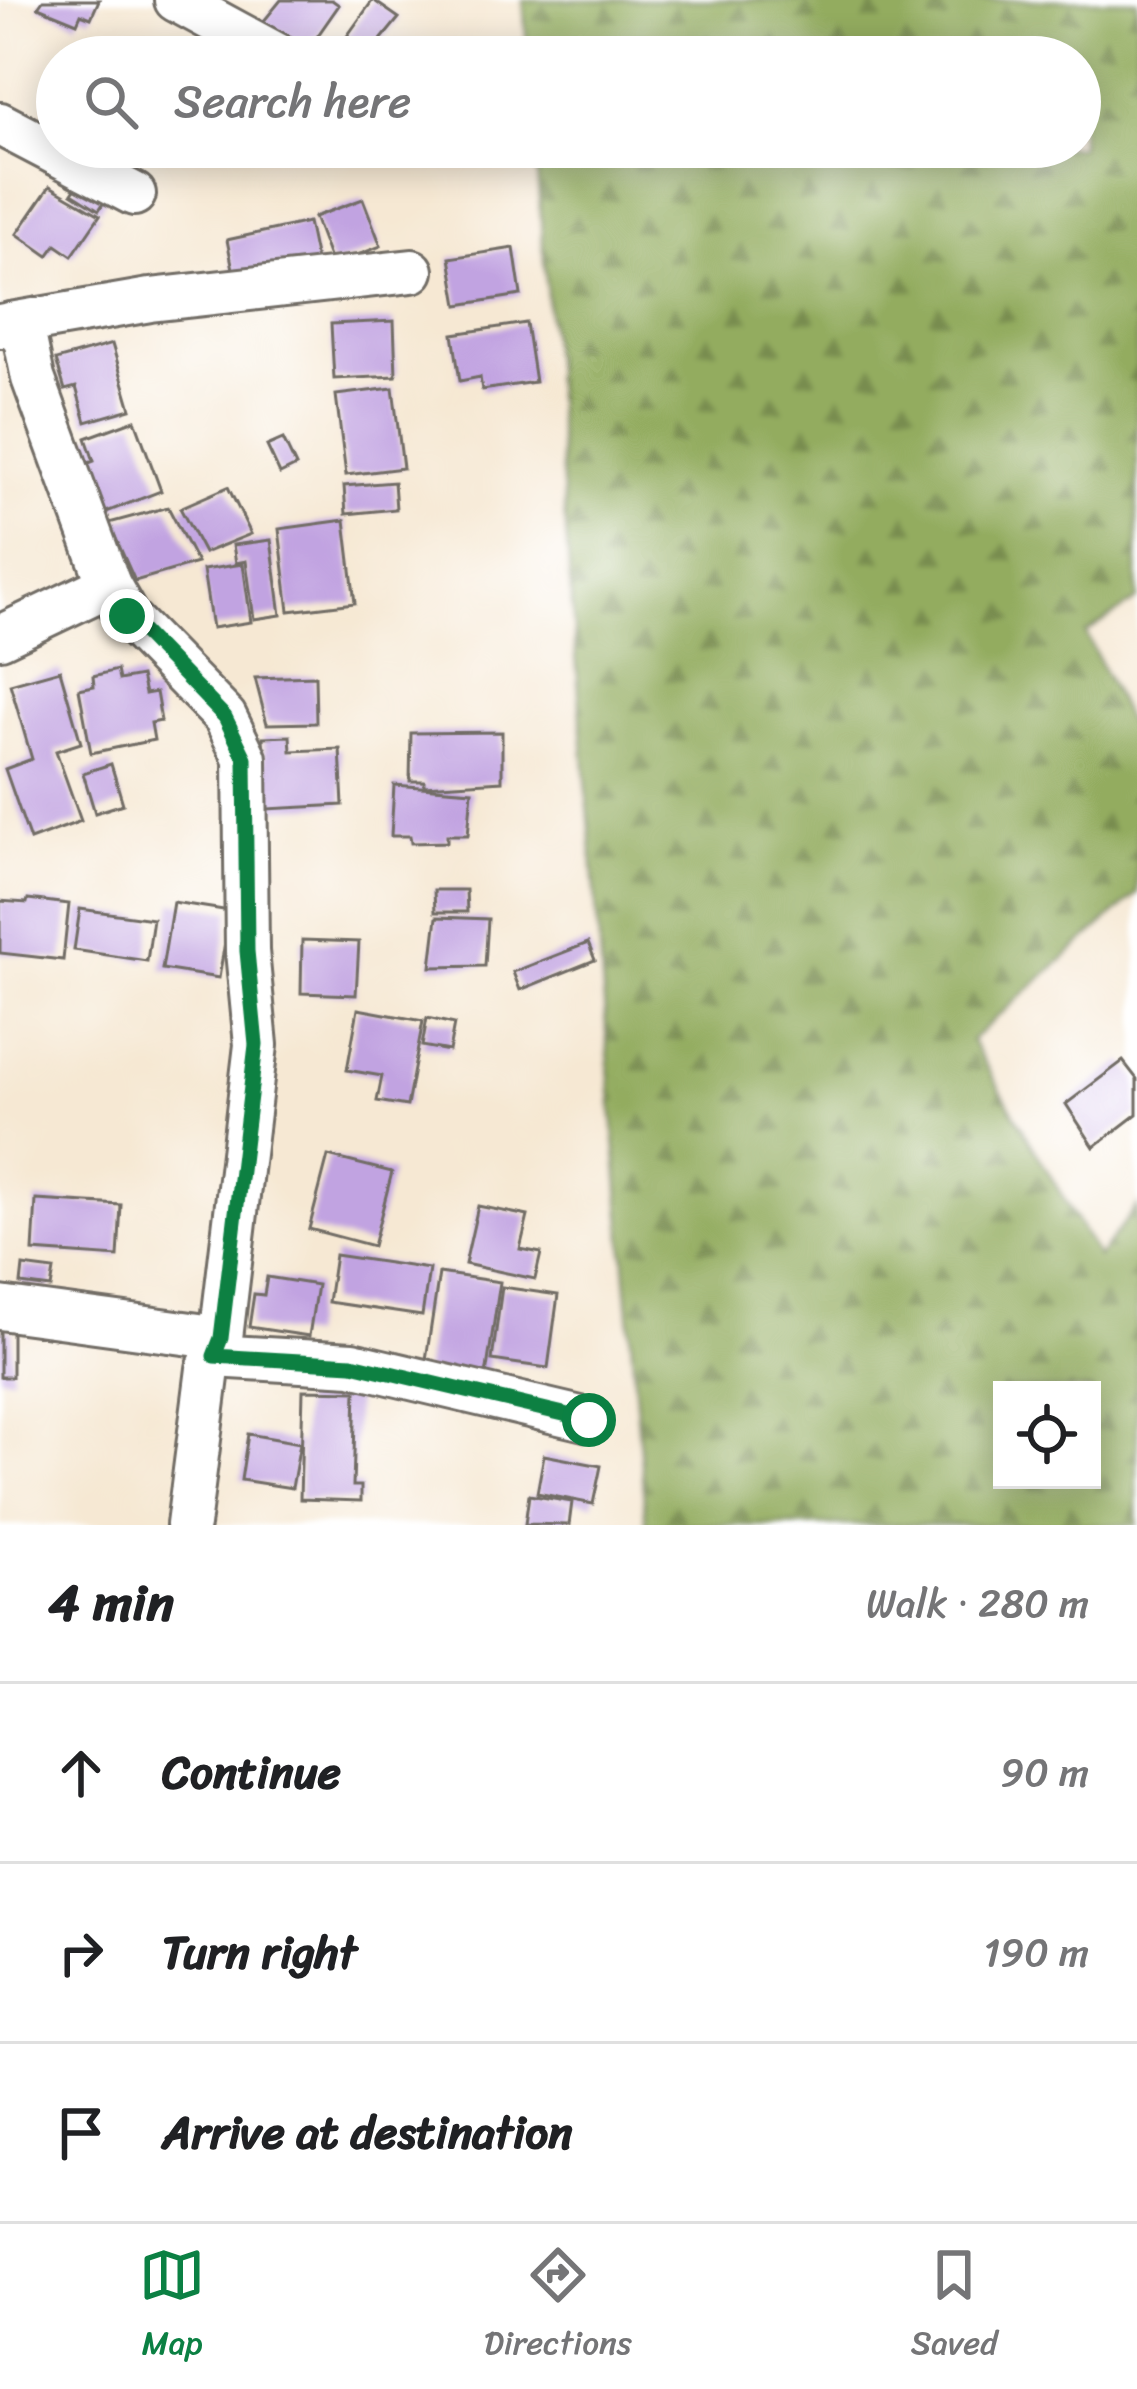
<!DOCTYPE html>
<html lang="en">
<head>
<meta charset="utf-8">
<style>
	body { margin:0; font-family:Sriracha,sans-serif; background:#f6f6f6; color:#202124 }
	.controls { position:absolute; right:36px; bottom:36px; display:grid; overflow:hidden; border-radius:0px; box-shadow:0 6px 30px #0003 }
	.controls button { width:108px; height:108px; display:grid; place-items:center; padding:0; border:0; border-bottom:3px solid #e0e0e0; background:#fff; color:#202124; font:60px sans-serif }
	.stop { position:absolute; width:36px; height:36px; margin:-27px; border:9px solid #0b8043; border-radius:50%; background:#fff }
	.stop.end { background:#0b8043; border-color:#fff; box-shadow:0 3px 12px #0008 }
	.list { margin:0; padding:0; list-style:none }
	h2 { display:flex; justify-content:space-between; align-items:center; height:156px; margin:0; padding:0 48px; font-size:51px }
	h2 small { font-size:39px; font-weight:400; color:#757577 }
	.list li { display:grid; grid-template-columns:78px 1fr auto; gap:36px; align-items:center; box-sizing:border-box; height:180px; padding:0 48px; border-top:3px solid #e0e0e0 }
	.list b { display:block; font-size:45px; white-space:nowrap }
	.list em { font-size:39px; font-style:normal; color:#757577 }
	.icon { flex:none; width:66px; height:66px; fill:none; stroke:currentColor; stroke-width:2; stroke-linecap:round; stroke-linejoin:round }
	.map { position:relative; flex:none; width:1137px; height:1525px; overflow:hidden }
	.search { position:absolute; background:#fff; box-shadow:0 6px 30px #0003; left:36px; right:36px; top:36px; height:132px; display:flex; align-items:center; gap:30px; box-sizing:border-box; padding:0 42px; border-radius:66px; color:#757577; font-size:45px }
	.sheet { height:696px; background:#fff }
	nav { display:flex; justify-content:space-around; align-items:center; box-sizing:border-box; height:168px; border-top:3px solid #e0e0e0; background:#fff; font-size:33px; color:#757577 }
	nav a { display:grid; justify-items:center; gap:6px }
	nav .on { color:#0b8043 }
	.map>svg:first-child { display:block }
</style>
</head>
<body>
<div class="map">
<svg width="1137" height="1525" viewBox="0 0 1137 1525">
	<defs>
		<pattern id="forest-firs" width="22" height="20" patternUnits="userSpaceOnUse" patternTransform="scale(3)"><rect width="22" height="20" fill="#93ac5f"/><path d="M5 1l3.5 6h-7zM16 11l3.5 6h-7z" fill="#788c4f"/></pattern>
	</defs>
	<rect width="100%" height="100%" fill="#fff"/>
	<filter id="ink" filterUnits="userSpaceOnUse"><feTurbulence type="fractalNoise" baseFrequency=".00833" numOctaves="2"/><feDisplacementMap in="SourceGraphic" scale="24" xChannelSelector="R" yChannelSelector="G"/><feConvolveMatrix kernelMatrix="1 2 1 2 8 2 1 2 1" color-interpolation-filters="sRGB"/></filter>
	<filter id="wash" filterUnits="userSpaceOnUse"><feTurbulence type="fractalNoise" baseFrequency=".004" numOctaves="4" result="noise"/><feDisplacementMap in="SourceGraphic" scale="48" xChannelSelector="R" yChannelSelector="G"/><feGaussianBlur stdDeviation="2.7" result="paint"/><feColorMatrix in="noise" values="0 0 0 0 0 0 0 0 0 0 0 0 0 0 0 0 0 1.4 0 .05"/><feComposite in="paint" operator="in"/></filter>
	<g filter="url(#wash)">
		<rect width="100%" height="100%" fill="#f6e8d3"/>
		<path fill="url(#forest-firs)" stroke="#5f6c45" stroke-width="3" fill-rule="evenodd" d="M523,0H1137V600L1086,633L1137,742V894L971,1040L1098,1257L1137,1206V1525H646L535,147H1080V57H528ZM1002,1390H1092V1480H1002Z"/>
		<g id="blocks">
			<g fill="#c1a3e1">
				<path d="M43,0H99L91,18L81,14L77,23L38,7Z"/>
				<path d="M281,0H332L339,5L309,48L263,22Z"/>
				<path d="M373,0L399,18L367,57H352L340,46Z"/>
				<path d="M79,183L106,199L99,210L72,193Z"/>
				<path d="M50,186L100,215L72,256L56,245L48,256L17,234Z"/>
				<path d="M363,199L381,246L332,265L314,217Z"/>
				<path d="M308,222L318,270L237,288L227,240Z"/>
				<path d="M514,248L521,295L458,305L450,258Z"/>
				<path d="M394,321L396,376L334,379L331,324Z"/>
				<path d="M526,323L535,382L482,390L480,377L460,381L453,334Z"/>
				<path d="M112,344L131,409L86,422L76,387L65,390L56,360Z"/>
				<path d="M393,388L403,468L346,475L336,395Z"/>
				<path d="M135,420L161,491L104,513L86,464L94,461L86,438Z"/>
				<path d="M283,439L296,466L280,474L267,446Z"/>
				<path d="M394,482L396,509L346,514L344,486Z"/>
				<path d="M228,487L251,534L204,553L180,508Z"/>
				<path d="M168,507L197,563L135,581L109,523Z"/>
				<path d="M345,520L355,603L289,611L279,529Z"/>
				<path d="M271,540L281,615L254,619L246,561L236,563L233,545Z"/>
				<path d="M243,564L251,622L212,628L203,570Z"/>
				<path d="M60,670L81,743L56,751L81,821L30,840L5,769L32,759L10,684Z"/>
				<path d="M117,670L119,680L141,676L145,694L156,692L161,721L151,723L154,740L91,753L79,689L94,686L93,676Z"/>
				<path d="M315,676L316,723L267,724L255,678Z"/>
				<path d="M502,732V781L424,786V781H410L411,733Z"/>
				<path d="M290,736L291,751L340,749L343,805L267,809L263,737Z"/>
				<path d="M111,764L123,804L95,813L83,773Z"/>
				<path d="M394,785L472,791L468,835H447V842L411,843L410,836H391Z"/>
				<path d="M434,890H466L467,912H435Z"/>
				<path d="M28,899L69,904L63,960L0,953V901L27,903Z"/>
				<path d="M173,902L230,911L219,978L162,969Z"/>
				<path d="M80,909L153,919L147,961L74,950Z"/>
				<path d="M437,917L488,919L485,966L431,967Z"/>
				<path d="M302,940L359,942L356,995L301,993Z"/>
				<path d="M588,943L595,960L520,990L513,972Z"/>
				<path d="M358,1009L423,1021L407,1106L377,1101L382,1076L347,1070Z"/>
				<path d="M427,1018L454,1024L449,1051L422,1046Z"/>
				<path d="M1123,1061L1137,1079V1114L1094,1147L1066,1104Z"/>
				<path d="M328,1156L392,1172L373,1246L309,1229Z"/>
				<path d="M36,1200L121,1205L118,1257L33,1251Z"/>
				<path d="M478,1206L528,1216L520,1249L541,1253L535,1279L465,1264Z"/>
				<path d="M335,1255L429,1269L422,1316L328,1302Z"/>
				<path d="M23,1266L54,1270L51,1288L21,1284Z"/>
				<path d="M439,1273L500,1282L485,1382L424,1373Z"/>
				<path d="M267,1277L317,1285L309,1336L249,1327L254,1294L264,1295Z"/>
				<path d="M502,1287L558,1295L548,1368L492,1360Z"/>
				<rect x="0" y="1330" width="12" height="47"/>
				<path d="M303,1390L356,1391L353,1486H361V1501L300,1499Z"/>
				<path d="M248,1434L300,1443L292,1488L241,1480Z"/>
				<path d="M544,1455L601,1466L593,1504L537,1493Z"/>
				<path d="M529,1495L572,1502L569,1525L525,1524Z"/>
			</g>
		</g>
	</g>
	<g filter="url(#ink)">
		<use href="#blocks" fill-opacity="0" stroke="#726d66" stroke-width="3"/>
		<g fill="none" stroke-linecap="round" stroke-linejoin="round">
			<g stroke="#726d66" stroke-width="48">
				<g id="minor">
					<path d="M176,0L281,57"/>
					<path d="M0,124L134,194"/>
					<path d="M11,324L150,300L412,271"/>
					<path d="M0,326L11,324L25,339L33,378L109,585L127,617L225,717L245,758L247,951L256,1045L221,1338L208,1369L188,1525"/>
					<path d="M0,637L109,585"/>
					<path d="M0,1308L221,1338"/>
					<path d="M214,1356L352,1364L589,1420"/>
				</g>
			</g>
			<use href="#minor" stroke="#fff" stroke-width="42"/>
		</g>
	</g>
	<g fill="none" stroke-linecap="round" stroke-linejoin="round" filter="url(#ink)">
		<path stroke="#0b8043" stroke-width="15" d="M127,616L225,717L245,758L247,951L256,1045L221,1338L214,1356L352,1364L589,1420"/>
	</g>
</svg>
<div class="controls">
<button><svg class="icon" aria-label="locate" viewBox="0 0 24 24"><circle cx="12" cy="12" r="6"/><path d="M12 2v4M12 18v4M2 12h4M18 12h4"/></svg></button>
</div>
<div class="stop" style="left:589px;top:1420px"></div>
<div class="stop end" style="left:127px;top:616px"></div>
<div class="search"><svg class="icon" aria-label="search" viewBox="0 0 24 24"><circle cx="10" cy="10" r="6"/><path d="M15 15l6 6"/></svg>Search here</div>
</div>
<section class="sheet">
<h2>4 min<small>Walk · 280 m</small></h2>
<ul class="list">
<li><svg class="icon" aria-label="ahead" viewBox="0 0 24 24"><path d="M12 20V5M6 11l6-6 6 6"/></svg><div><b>Continue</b></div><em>90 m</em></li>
<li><svg class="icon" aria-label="right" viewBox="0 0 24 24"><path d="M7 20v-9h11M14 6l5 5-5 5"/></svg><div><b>Turn right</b></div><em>190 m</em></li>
<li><svg class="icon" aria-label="arrive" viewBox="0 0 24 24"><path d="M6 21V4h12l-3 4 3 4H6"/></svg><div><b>Arrive at destination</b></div></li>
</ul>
</section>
<nav>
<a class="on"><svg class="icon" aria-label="map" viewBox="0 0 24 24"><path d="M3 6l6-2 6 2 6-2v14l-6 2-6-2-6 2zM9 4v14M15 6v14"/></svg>Map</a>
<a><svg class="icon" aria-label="directions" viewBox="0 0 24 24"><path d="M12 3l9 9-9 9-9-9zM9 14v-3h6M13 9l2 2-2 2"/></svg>Directions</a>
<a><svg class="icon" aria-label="saved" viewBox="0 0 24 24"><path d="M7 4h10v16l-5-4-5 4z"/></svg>Saved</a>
</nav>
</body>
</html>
